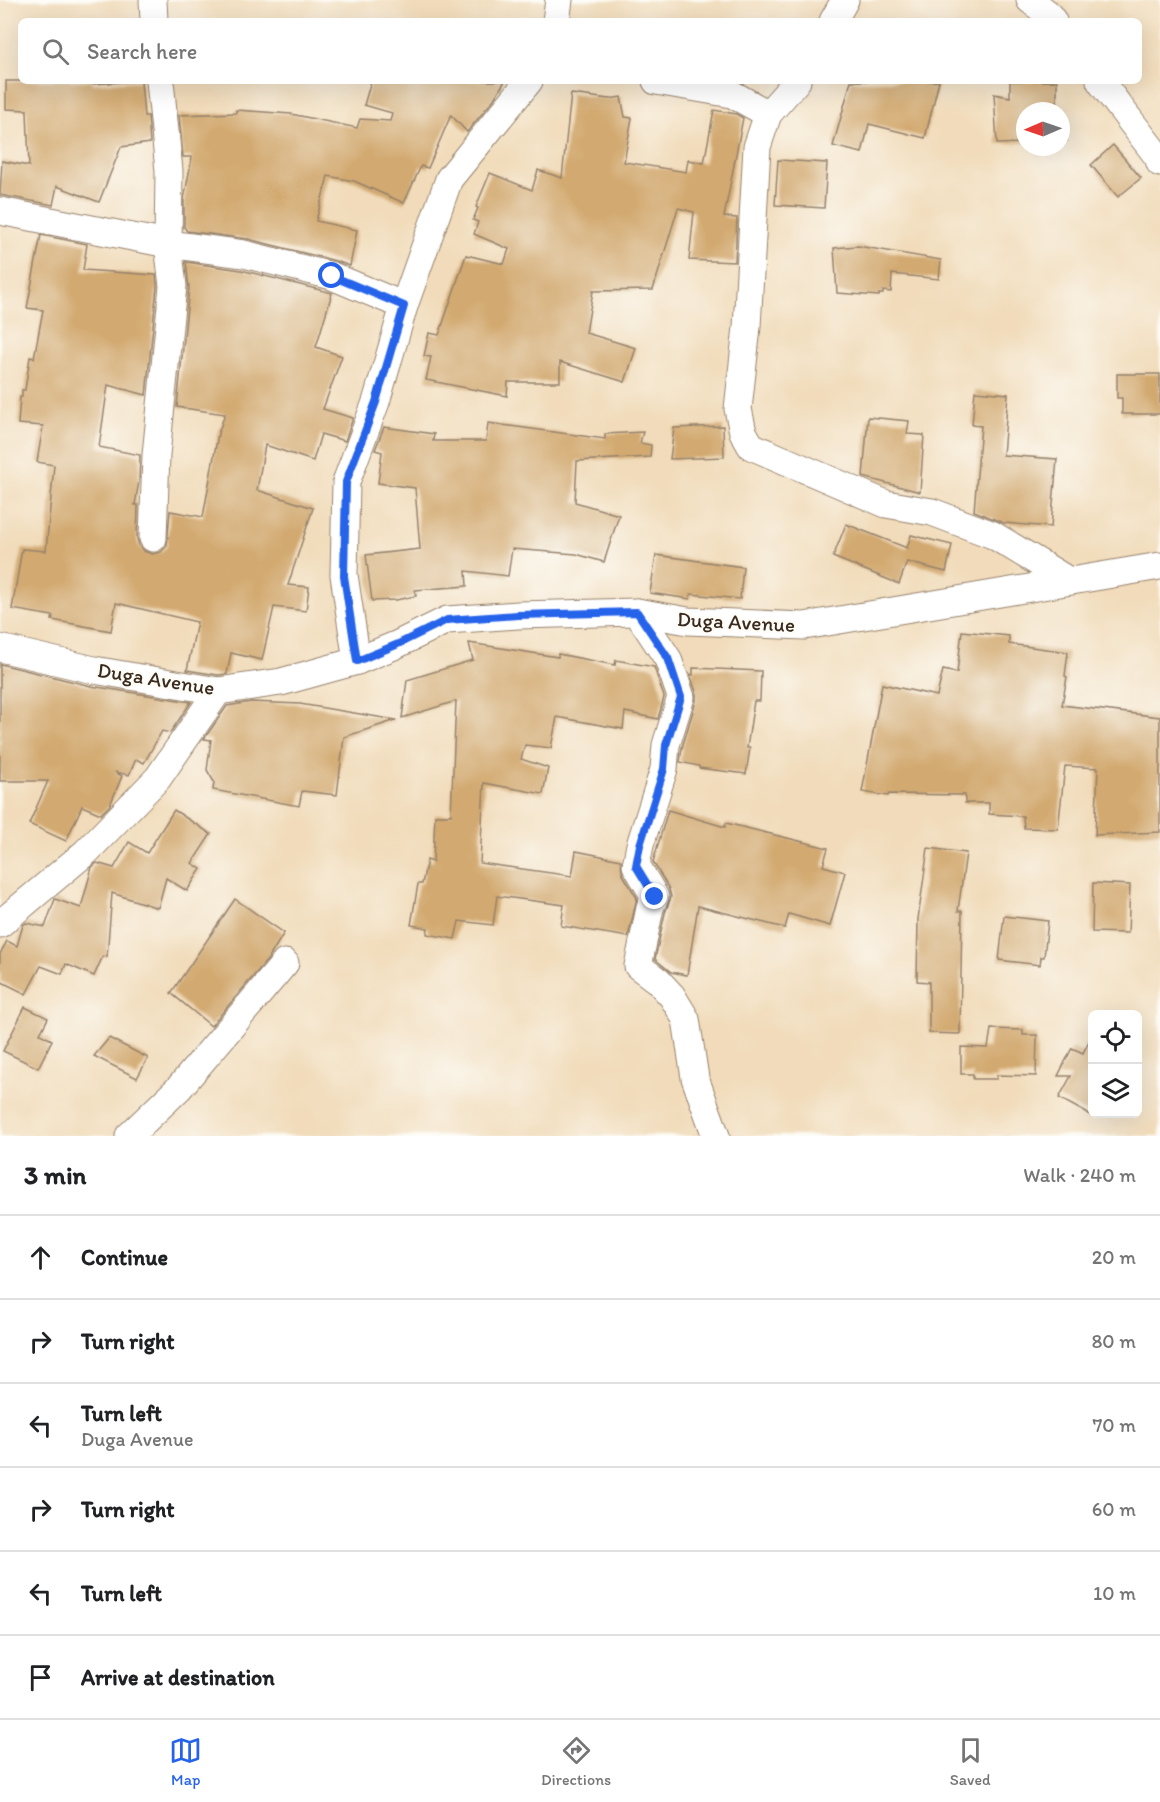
<!DOCTYPE html>
<html lang="en">
<head>
<meta charset="utf-8">
<style>
	body { margin:0; font-family:Itim,sans-serif; background:#f2f2f2; color:#202124 }
	.controls { position:absolute; right:18px; bottom:18px; display:grid; overflow:hidden; border-radius:9px; box-shadow:0 6px 24px #0002 }
	.controls button { width:54px; height:54px; display:grid; place-items:center; padding:0; border:0; border-bottom:2px solid #e0e0e0; background:#fff; color:#202124; font:30px sans-serif }
	.compass { position:absolute; left:1016px; top:102px; width:54px; height:54px; border-radius:50%; background:#fff; box-shadow:0 6px 24px #0002; rotate:268deg }
	.stop { position:absolute; width:18px; height:18px; margin:-14px; border:4px solid #2563eb; border-radius:50%; background:#fff }
	.stop.end { background:#2563eb; border-color:#fff; box-shadow:0 2px 6px #0008 }
	.list { margin:0; padding:0; list-style:none }
	h2 { display:flex; justify-content:space-between; align-items:center; height:78px; margin:0; padding:0 24px; font-size:26px }
	h2 small { font-size:20px; font-weight:400; color:#757577 }
	.list li { display:grid; grid-template-columns:39px 1fr auto; gap:18px; align-items:center; box-sizing:border-box; height:84px; padding:0 24px; border-top:2px solid #e0e0e0 }
	.list b { display:block; font-size:22px; white-space:nowrap }
	.list p { margin:0; font-size:20px; white-space:nowrap; color:#757577 }
	.list em { font-size:20px; font-style:normal; color:#757577 }
	.icon { flex:none; width:33px; height:33px; fill:none; stroke:currentColor; stroke-width:2; stroke-linecap:round; stroke-linejoin:round }
	.map { position:relative; flex:none; width:1160px; height:1136px; overflow:hidden }
	.search { position:absolute; background:#fff; box-shadow:0 6px 24px #0002; left:18px; right:18px; top:18px; height:66px; display:flex; align-items:center; gap:15px; box-sizing:border-box; padding:0 21px; border-radius:9px; color:#757577; font-size:22px }
	.sheet { height:582px; background:#fff }
	nav { display:flex; justify-content:space-around; align-items:center; box-sizing:border-box; height:84px; border-top:2px solid #e0e0e0; background:#fff; font-size:16px; color:#757577 }
	nav a { display:grid; justify-items:center; gap:3px }
	nav .on { color:#2563eb }
	.map>svg:first-child { display:block }
</style>
</head>
<body>
<div class="map">
<svg width="1160" height="1136" viewBox="0 0 1160 1136">
	<rect width="100%" height="100%" fill="#fdfcf7"/>
	<filter id="ink" filterUnits="userSpaceOnUse"><feTurbulence type="fractalNoise" baseFrequency=".0167" numOctaves="2"/><feDisplacementMap in="SourceGraphic" scale="12" xChannelSelector="R" yChannelSelector="G"/><feConvolveMatrix kernelMatrix="1 2 1 2 8 2 1 2 1" color-interpolation-filters="sRGB"/></filter>
	<filter id="wash" filterUnits="userSpaceOnUse"><feTurbulence type="fractalNoise" baseFrequency=".008" numOctaves="4" result="noise"/><feDisplacementMap in="SourceGraphic" scale="24" xChannelSelector="R" yChannelSelector="G"/><feGaussianBlur stdDeviation="1.35" result="paint"/><feColorMatrix in="noise" values="0 0 0 0 0 0 0 0 0 0 0 0 0 0 0 0 0 1.4 0 .05"/><feComposite in="paint" operator="in"/></filter>
	<g filter="url(#wash)">
		<rect width="100%" height="100%" fill="#f1dbba"/>
		<g id="blocks">
			<g fill="#d2a970">
				<path d="M6,81H92V84L141,81L144,116H148L150,143L121,147L99,202L57,186L53,205L0,195L2,161L29,166L27,110L6,109Z"/>
				<path d="M371,81H505L494,99L467,132L451,115L428,168L421,166L404,203L354,181L328,176L316,221L357,230L350,266L336,261L248,239L187,231L184,227V199L192,157H183L179,115L236,113V110L291,114L357,128L360,119L390,121L392,113L364,105Z"/>
				<path d="M851,81H939L925,138L869,124L862,153L833,146Z"/>
				<path d="M1010,81H1057V111H1025V143L997,144L994,94L1010,97Z"/>
				<path d="M571,94L609,99L621,97L625,117L632,118L624,162L686,172L688,160L704,163L714,110L736,114L743,118L724,217L737,218L735,262L689,260L694,212L678,208L653,290L593,291L586,333L636,348L625,382L560,362V382H508L507,396L426,380L431,357L424,356L429,333L439,335L466,255L504,264L509,249L474,234L478,222L473,220L478,208L476,207L490,173L532,190L538,170L562,178Z"/>
				<path d="M1061,112H1065L1067,141H1061Z"/>
				<path d="M1113,145L1141,178L1118,197L1091,165Z"/>
				<path d="M778,160L827,163L824,208L775,205Z"/>
				<path d="M41,235L87,244L83,270L156,275L157,286L146,395L108,385L99,447L140,455L139,481L135,505H138L137,538L139,546L144,551L152,554L161,552L167,546L170,511L203,517L218,434L225,414L177,407L189,288L186,262L241,270L332,293L316,347L342,356L323,409L353,418L345,441L321,434L313,461L265,445L257,490L313,508L288,585L309,587L306,611L274,607L262,660L231,653L227,674L218,675L187,670L197,622L116,603L111,631L52,620L53,616L12,609L22,549L46,551L54,465L37,462L43,426L18,424L20,397H22V390H25L30,357L34,358L43,310L27,308Z"/>
				<path d="M858,246L941,260L939,279L892,274L891,292L883,291V294H879V296L837,293L834,248Z"/>
				<path d="M1117,374H1160V414H1122V398H1117Z"/>
				<path d="M975,391L1008,394L1003,455L1057,459L1051,527L1004,523L974,511L981,426L972,425Z"/>
				<path d="M868,417L909,421L907,434L924,435L920,492L863,477Z"/>
				<path d="M488,423L605,439V434L643,432L640,443L651,445L650,457L577,461L575,502L619,515L604,562L576,554L512,549L508,576L466,571L467,586L415,590L416,596L396,600L372,601L366,555L420,549L415,488L378,483L382,452L375,450L384,427L434,434L433,441H486Z"/>
				<path d="M723,426L724,457L670,459L674,428Z"/>
				<path d="M846,524L907,548L911,535L952,545L946,572L907,562L899,584L833,557Z"/>
				<path d="M656,555L743,567L740,599L691,594L690,599L650,593Z"/>
				<path d="M962,631L1009,636V644L1068,652L1065,676L1067,677L1062,705L1160,717V832L1095,835L1098,768L1065,766L1058,829L1024,828L1023,816L989,814V803H965V795L889,794L888,796L862,792L882,684L937,696L943,670L957,673Z"/>
				<path d="M469,643L558,657V654L615,665L616,660L654,667L664,697L658,719L625,712L623,729L557,717L551,748L525,745L521,759L548,768L543,794L484,783L480,863L572,876L576,851L621,860L622,873L637,898L628,937L561,926L564,905L497,896L493,925L459,921L455,939L427,934L428,928L411,925L418,884H422L427,860L433,862L435,815H451L456,701L402,718L407,680L473,660Z"/>
				<path d="M0,664L91,686L191,702L170,733L162,731L144,763L136,759L129,775L115,772L122,776L110,805L101,814L82,806L66,841L29,824L48,781H0Z"/>
				<path d="M693,668L761,671L760,701H754L747,748H750L746,774L699,768V766L680,762L682,748L696,701V692L690,674L693,675Z"/>
				<path d="M251,702L300,704L396,720L344,737L337,795L302,791L299,806L213,790L214,782L207,770L211,740L204,739L227,706Z"/>
				<path d="M174,810L211,834L192,863L201,869L187,891L166,878L158,908L112,893L107,957L103,956L94,976L66,964L62,974L41,966L26,994L0,981V954L7,941L17,946L23,925L26,923L45,927L55,899L81,908L92,867L97,863L114,868L129,842L147,853Z"/>
				<path d="M668,810L725,827L726,823L828,848L823,866L845,872L830,926L789,914L785,928L698,906L687,975L671,972L655,959L665,913L671,897L669,889L653,862Z"/>
				<path d="M928,848L966,853L958,911H962L960,1034L929,1033V982L917,981L918,919Z"/>
				<path d="M1093,883L1130,885L1128,933L1092,932Z"/>
				<path d="M235,899L284,933L268,959L211,1026L171,993Z"/>
				<path d="M1004,916L1048,921L1044,957H1041L1040,965L999,960Z"/>
				<path d="M25,1007L48,1018L40,1034L52,1040L38,1068L3,1051Z"/>
				<path d="M991,1029L1023,1030V1035H1037L1036,1076L997,1075V1079H973V1074H961V1047L988,1048Z"/>
				<path d="M1092,1035V1116L1059,1098L1071,1076H1058L1072,1048L1083,1053Z"/>
				<path d="M109,1038L148,1058L137,1078L94,1056Z"/>
			</g>
		</g>
	</g>
	<g filter="url(#ink)">
		<use href="#blocks" fill-opacity="0" stroke="#96826c" stroke-width="1.5"/>
		<g fill="none" stroke-linecap="round" stroke-linejoin="round">
			<g stroke="#96826c" stroke-width="29">
				<g id="minor">
					<path d="M153,0L154,21"/>
					<path d="M1030,0L1047,13L1053,21"/>
					<path d="M556,21L559,0"/>
					<path d="M833,21L845,0"/>
					<path d="M656,81L732,94L768,114"/>
					<path d="M797,81L768,114L757,147L747,327L738,409L743,432L751,446L886,504L932,512L993,535L1069,581"/>
					<path d="M1100,81L1158,157L1160,163"/>
					<path d="M0,211L168,244L244,254L332,276L404,306"/>
					<path d="M153,538L156,455L173,286L168,244L169,171L160,81"/>
					<path d="M637,612L668,659L681,697L666,745L664,769L640,845L636,865L655,897L650,908L638,966L658,981L672,996L686,1019L695,1078L716,1136"/>
					<path d="M0,648L94,670L218,691L281,682L357,661L396,645L447,620L518,615L637,612L688,621L804,626L1160,566"/>
					<path d="M357,661L344,575L346,482L376,402L404,306L449,179L529,81"/>
					<path d="M0,924L86,852L158,778L218,691"/>
					<path d="M129,1136L179,1088L285,963"/>
				</g>
			</g>
			<use href="#minor" stroke="#fff" stroke-width="27"/>
		</g>
	</g>
	<g fill="none" stroke-linecap="round" stroke-linejoin="round" filter="url(#ink)">
		<path stroke="#2563eb" stroke-width="8" d="M332,276L404,306L376,402L346,482L344,576L357,661L396,645L447,620L518,615L637,612L668,658L681,697L666,745L664,769L640,845L636,866L655,897"/>
	</g>
	<g text-anchor="middle" stroke-width="5" stroke-linejoin="round" paint-order="stroke">
		<g font-size="21" fill="#3b2a1e" stroke="#fdfcf7">
			<text transform="translate(736 622) rotate(3)" y="7">Duga Avenue</text>
			<text transform="translate(156 679) rotate(9)" y="7">Duga Avenue</text>
		</g>
	</g>
</svg>
<div class="controls">
<button><svg class="icon" aria-label="locate" viewBox="0 0 24 24"><circle cx="12" cy="12" r="6"/><path d="M12 2v4M12 18v4M2 12h4M18 12h4"/></svg></button>
<button><svg class="icon" aria-label="layers" viewBox="0 0 24 24"><path d="M12 4l9 5-9 5-9-5zM3 14l9 5 9-5"/></svg></button>
</div>
<svg class="compass" viewBox="-18 -18 36 36"><path d="M0-13l5 13h-10z" fill="#e53935"/><path d="M0 13l5-13h-10z" fill="#757577"/></svg>
<div class="stop" style="left:332px;top:276px"></div>
<div class="stop end" style="left:655px;top:897px"></div>
<div class="search"><svg class="icon" aria-label="search" viewBox="0 0 24 24"><circle cx="10" cy="10" r="6"/><path d="M15 15l6 6"/></svg>Search here</div>
</div>
<section class="sheet">
<h2>3 min<small>Walk · 240 m</small></h2>
<ul class="list">
<li><svg class="icon" aria-label="ahead" viewBox="0 0 24 24"><path d="M12 20V5M6 11l6-6 6 6"/></svg><div><b>Continue</b></div><em>20 m</em></li>
<li><svg class="icon" aria-label="right" viewBox="0 0 24 24"><path d="M7 20v-9h11M14 6l5 5-5 5"/></svg><div><b>Turn right</b></div><em>80 m</em></li>
<li><svg class="icon" aria-label="left" viewBox="0 0 24 24"><path d="M17 20v-9H6M10 6l-5 5 5 5"/></svg><div><b>Turn left</b><p>Duga Avenue</p></div><em>70 m</em></li>
<li><svg class="icon" aria-label="right" viewBox="0 0 24 24"><path d="M7 20v-9h11M14 6l5 5-5 5"/></svg><div><b>Turn right</b></div><em>60 m</em></li>
<li><svg class="icon" aria-label="left" viewBox="0 0 24 24"><path d="M17 20v-9H6M10 6l-5 5 5 5"/></svg><div><b>Turn left</b></div><em>10 m</em></li>
<li><svg class="icon" aria-label="arrive" viewBox="0 0 24 24"><path d="M6 21V4h12l-3 4 3 4H6"/></svg><div><b>Arrive at destination</b></div></li>
</ul>
</section>
<nav>
<a class="on"><svg class="icon" aria-label="map" viewBox="0 0 24 24"><path d="M3 6l6-2 6 2 6-2v14l-6 2-6-2-6 2zM9 4v14M15 6v14"/></svg>Map</a>
<a><svg class="icon" aria-label="directions" viewBox="0 0 24 24"><path d="M12 3l9 9-9 9-9-9zM9 14v-3h6M13 9l2 2-2 2"/></svg>Directions</a>
<a><svg class="icon" aria-label="saved" viewBox="0 0 24 24"><path d="M7 4h10v16l-5-4-5 4z"/></svg>Saved</a>
</nav>
</body>
</html>
